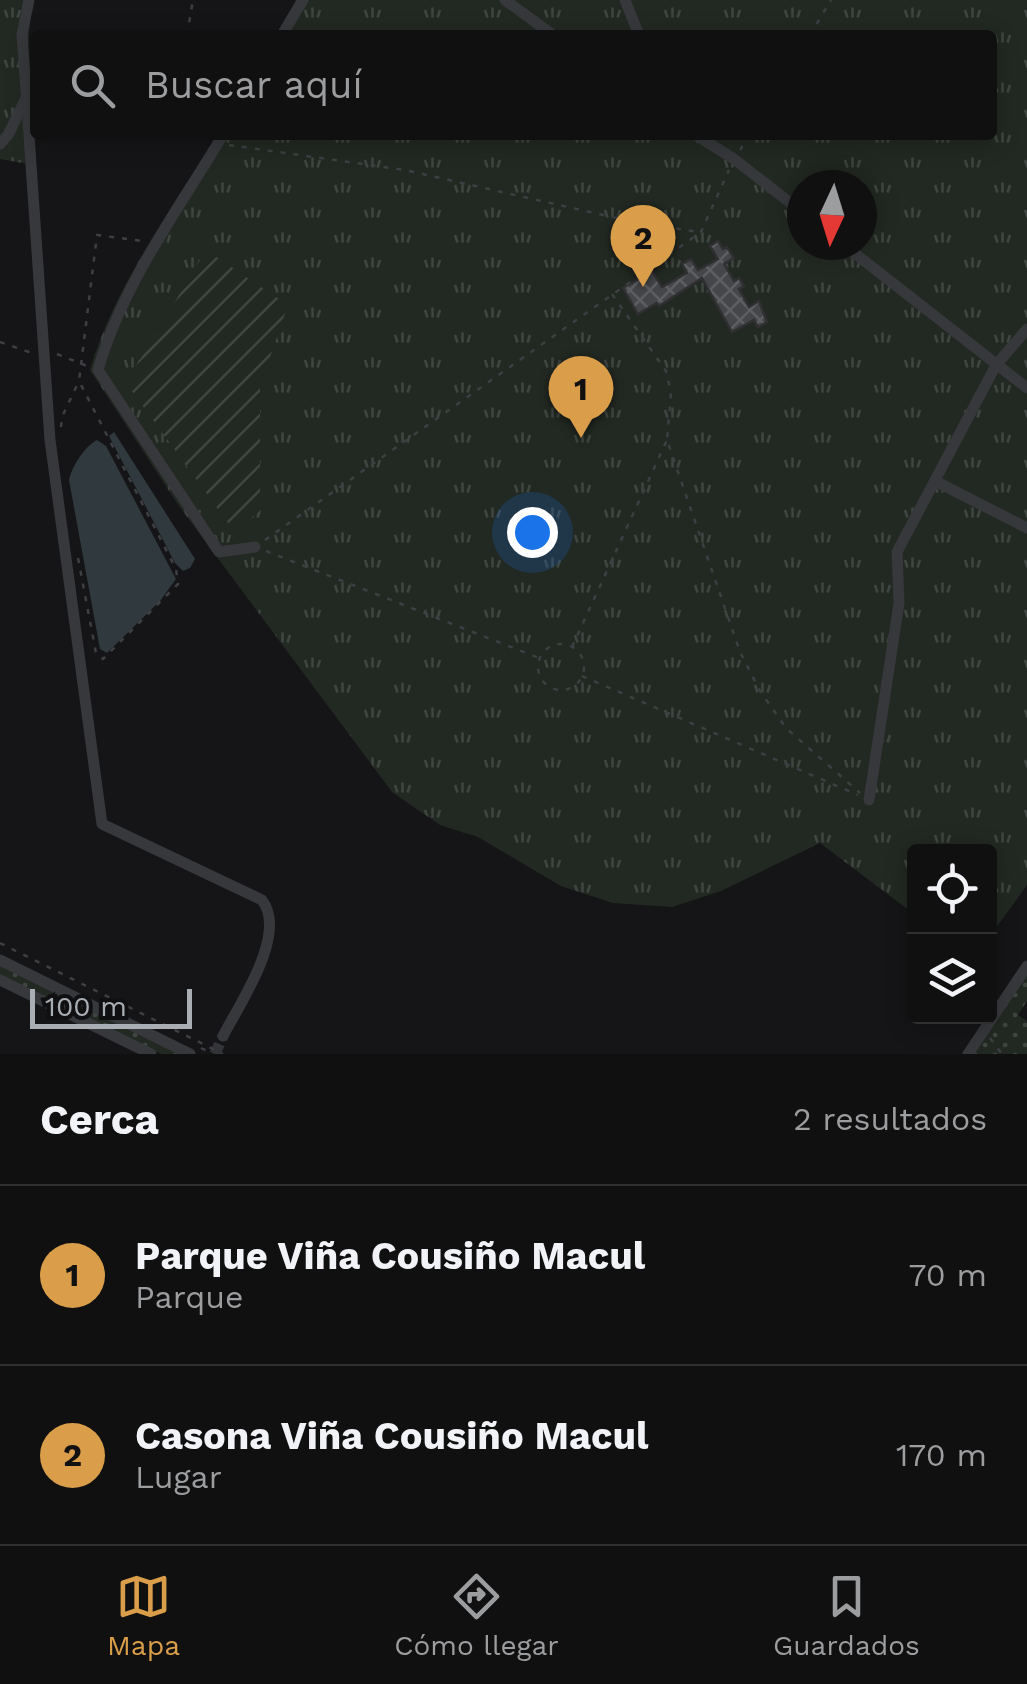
<!DOCTYPE html>
<html lang="es">
<head>
<meta charset="utf-8">
<style>
	body { margin:0; font-family:"Work Sans",sans-serif; background:#1e1e1f; color:#f1f3f6 }
	.controls { position:absolute; right:30px; bottom:30px; display:grid; overflow:hidden; border-radius:10px; box-shadow:0 5px 25px #0003 }
	.controls button { width:90px; height:90px; display:grid; place-items:center; padding:0; border:0; border-bottom:2px solid #303031; background:#101011; color:#f1f3f6; font:50px sans-serif }
	.compass { position:absolute; left:787px; top:170px; width:90px; height:90px; border-radius:50%; background:#101011; box-shadow:0 5px 25px #0003; rotate:184deg }
	.scale { position:absolute; left:30px; bottom:25px; width:162px; box-sizing:border-box; padding-left:10px; border:5px solid #a9aeb5; border-top:0; font-size:28px; line-height:35px; white-space:nowrap; color:#a9aeb5; -webkit-text-stroke:8px #101012; paint-order:stroke }
	.you { position:absolute; left:532px; top:532px; width:35px; height:35px; margin:-25px; border:8px solid #fff; border-radius:50%; background:#1a73e8; box-shadow:0 0 0 15px #1a73e833 }
	.badge { display:grid; place-items:center; width:65px; height:65px; border-radius:50%; background:#da9e4a; color:#111; font-size:32px; font-weight:700 }
	.pin { position:absolute; translate:-50% -82px; filter:drop-shadow(0 2px 5px #0008) }
	.pin::after { content:''; position:absolute; top:52px; width:35px; height:30px; background:inherit; clip-path:polygon(0 0,100% 0,50% 100%) }
	.list { margin:0; padding:0; list-style:none }
	h2 { display:flex; justify-content:space-between; align-items:center; height:130px; margin:0; padding:0 40px; font-size:42px }
	h2 small { font-size:32px; font-weight:400; color:#9c9d9f }
	.list li { display:grid; grid-template-columns:65px 1fr auto; gap:30px; align-items:center; box-sizing:border-box; height:180px; padding:0 40px; border-top:2px solid #303031 }
	.list b { display:block; font-size:38px; white-space:nowrap }
	.list p { margin:0; font-size:32px; white-space:nowrap; color:#9c9d9f }
	.list em { font-size:32px; font-style:normal; color:#9c9d9f }
	.icon { flex:none; width:55px; height:55px; fill:none; stroke:currentColor; stroke-width:2; stroke-linecap:round; stroke-linejoin:round }
	.map { position:relative; flex:none; width:1027px; height:1054px; overflow:hidden }
	.search { position:absolute; background:#101011; box-shadow:0 5px 25px #0003; left:30px; right:30px; top:30px; height:110px; display:flex; align-items:center; gap:25px; box-sizing:border-box; padding:0 35px; border-radius:10px; color:#9c9d9f; font-size:38px }
	.sheet { height:490px; background:#101011 }
	nav { display:flex; justify-content:space-around; align-items:center; box-sizing:border-box; height:140px; border-top:2px solid #303031; background:#101011; font-size:28px; color:#9c9d9f }
	nav a { display:grid; justify-items:center; gap:5px }
	nav .on { color:#da9e4a }
	.map>svg:first-child { display:block }
</style>
</head>
<body>
<div class="map">
<svg width="1027" height="1054" viewBox="0 0 1027 1054">
	<defs>
		<pattern id="grass-dots" width="8" height="8" patternUnits="userSpaceOnUse" patternTransform="scale(2.5)"><rect width="8" height="8" fill="#222822"/><path d="M2 2h.1M6 6h.1" fill="none" stroke="#3f4540" stroke-width="1.8" stroke-linecap="round"/></pattern>
		<pattern id="park-tufts" width="24" height="20" patternUnits="userSpaceOnUse" patternTransform="scale(2.5)"><rect width="24" height="20" fill="#222822"/><path d="M3 7l-1-3M5 7V3M7 7l1-3M15 17l-1-3M17 17v-4M19 17l1-3" fill="none" stroke="#3f4540"/></pattern>
		<pattern id="garden-furrows" width="10" height="10" patternUnits="userSpaceOnUse" patternTransform="scale(2.5)"><rect width="10" height="10" fill="#222822"/><path d="M-1 1l2-2M0 10L10 0M9 11l2-2" fill="none" stroke="#3f4540"/></pattern>
		<pattern id="building-cross-hatch" width="8" height="8" patternUnits="userSpaceOnUse" patternTransform="scale(2.5)"><rect width="8" height="8" fill="#454649"/><path d="M0 0l8 8M0 8l8-8" fill="none" stroke="#5d5e61"/></pattern>
	</defs>
	<rect width="100%" height="100%" fill="#151517"/>
	<g fill="url(#grass-dots)">
		<path d="M0,965L180,1054H161L0,975Z"/>
		<path d="M1027,974V1001L1018,1015L1027,1021V1054H970Z"/>
	</g>
	<g fill="url(#park-tufts)" fill-rule="evenodd">
		<path d="M0,0H31L25,104L28,164L0,159Z"/>
		<path d="M296,0H1027V885L990,936V852H914V914L820,843L721,891L672,907L613,903L561,886L478,837L440,825L392,792L179,506L90,370C114,286 172,210 217,135H992V35H276ZM802,185H862V245H802Z"/>
	</g>
	<path fill="url(#garden-furrows)" d="M206,250L288,305L260,386V511L234,531L126,383Z"/>
	<g fill="#30393e">
		<path d="M114,432L195,559L190,568L183,571L175,563L109,436Z"/>
		<path d="M97,440L106,446L176,579L160,601L107,653L100,649L69,480C72,466 84,447 97,440Z"/>
	</g>
	<path fill="url(#building-cross-hatch)" stroke="#303033" stroke-width="2.5" d="M718,241L723,249L727,247L734,258L724,264L734,281L739,278L744,286L739,289L749,307L759,301L767,322L758,327L754,320L732,332L702,278L659,306L657,303L638,314L623,288L652,271L662,287L687,273L682,264L691,259L698,270L718,259L710,246Z"/>
	<g fill="none" stroke-linecap="round" stroke-linejoin="round">
		<path stroke="#333437" stroke-width="11" stroke-dasharray="11 5.5" stroke-linecap="butt" d="M215,1054L223,1036"/>
		<g stroke="#3d3f42" stroke-width="2.5" stroke-dasharray="5 8" stroke-linecap="butt">
			<path d="M187,35L193,0"/>
			<path d="M810,35L831,0"/>
			<path d="M229,145L405,170L625,220L698,232"/>
			<path d="M740,150L749,135"/>
			<path d="M612,294L666,371L671,393L667,440L740,652L760,691L786,728L860,793"/>
			<path d="M0,342L32,353"/>
			<path d="M57,354L87,366"/>
			<path d="M61,427L62,417L79,381"/>
			<path d="M265,540L701,232L729,170"/>
			<path d="M266,551L539,658"/>
			<path d="M78,558L96,653L103,659L178,584L176,569L79,381L97,235L142,241"/>
			<circle cx="561" cy="667" r="23"/>
			<path d="M572,647L667,440"/>
			<path d="M582,676L858,795"/>
			<path d="M0,943L223,1054"/>
			<path d="M990,1038L1002,1054"/>
			<path d="M201,1048L213,1054"/>
		</g>
		<g stroke="#37383b" stroke-width="11">
			<path d="M29,0L22,34L50,440L102,824L262,900C288,934 240,1003 223,1036"/>
			<path d="M505,0L553,35"/>
			<path d="M625,0L639,35"/>
			<path d="M282,35L303,0"/>
			<path d="M223,135C178,210 122,285 98,370L219,552L255,547"/>
			<path d="M696,135L734,159L802,212"/>
			<path d="M0,144L8,135L25,100"/>
			<path d="M844,245L1027,388"/>
			<path d="M935,481L1027,528"/>
			<path d="M869,800L899,603L897,552L996,365L1027,329"/>
			<path d="M0,960L190,1054"/>
			<path d="M0,980L151,1054"/>
			<path d="M968,1054L1027,966"/>
		</g>
	</g>
</svg>
<div class="controls">
<button><svg class="icon" aria-label="locate" viewBox="0 0 24 24"><circle cx="12" cy="12" r="6"/><path d="M12 2v4M12 18v4M2 12h4M18 12h4"/></svg></button>
<button><svg class="icon" aria-label="layers" viewBox="0 0 24 24"><path d="M12 4l9 5-9 5-9-5zM3 14l9 5 9-5"/></svg></button>
</div>
<svg class="compass" viewBox="-18 -18 36 36"><path d="M0-13l5 13h-10z" fill="#e53935"/><path d="M0 13l5-13h-10z" fill="#9c9d9f"/></svg>
<div class="scale">100 m</div>
<div class="you"></div>
<div class="pin badge" style="left:581px;top:438px">1</div>
<div class="pin badge" style="left:643px;top:287px">2</div>
<div class="search"><svg class="icon" aria-label="search" viewBox="0 0 24 24"><circle cx="10" cy="10" r="6"/><path d="M15 15l6 6"/></svg>Buscar aquí</div>
</div>
<section class="sheet">
<h2>Cerca<small>2 resultados</small></h2>
<ul class="list">
<li><span class="badge">1</span><div><b>Parque Viña Cousiño Macul</b><p>Parque</p></div><em>70 m</em></li>
<li><span class="badge">2</span><div><b>Casona Viña Cousiño Macul</b><p>Lugar</p></div><em>170 m</em></li>
</ul>
</section>
<nav>
<a class="on"><svg class="icon" aria-label="map" viewBox="0 0 24 24"><path d="M3 6l6-2 6 2 6-2v14l-6 2-6-2-6 2zM9 4v14M15 6v14"/></svg>Mapa</a>
<a><svg class="icon" aria-label="directions" viewBox="0 0 24 24"><path d="M12 3l9 9-9 9-9-9zM9 14v-3h6M13 9l2 2-2 2"/></svg>Cómo llegar</a>
<a><svg class="icon" aria-label="saved" viewBox="0 0 24 24"><path d="M7 4h10v16l-5-4-5 4z"/></svg>Guardados</a>
</nav>
</body>
</html>
